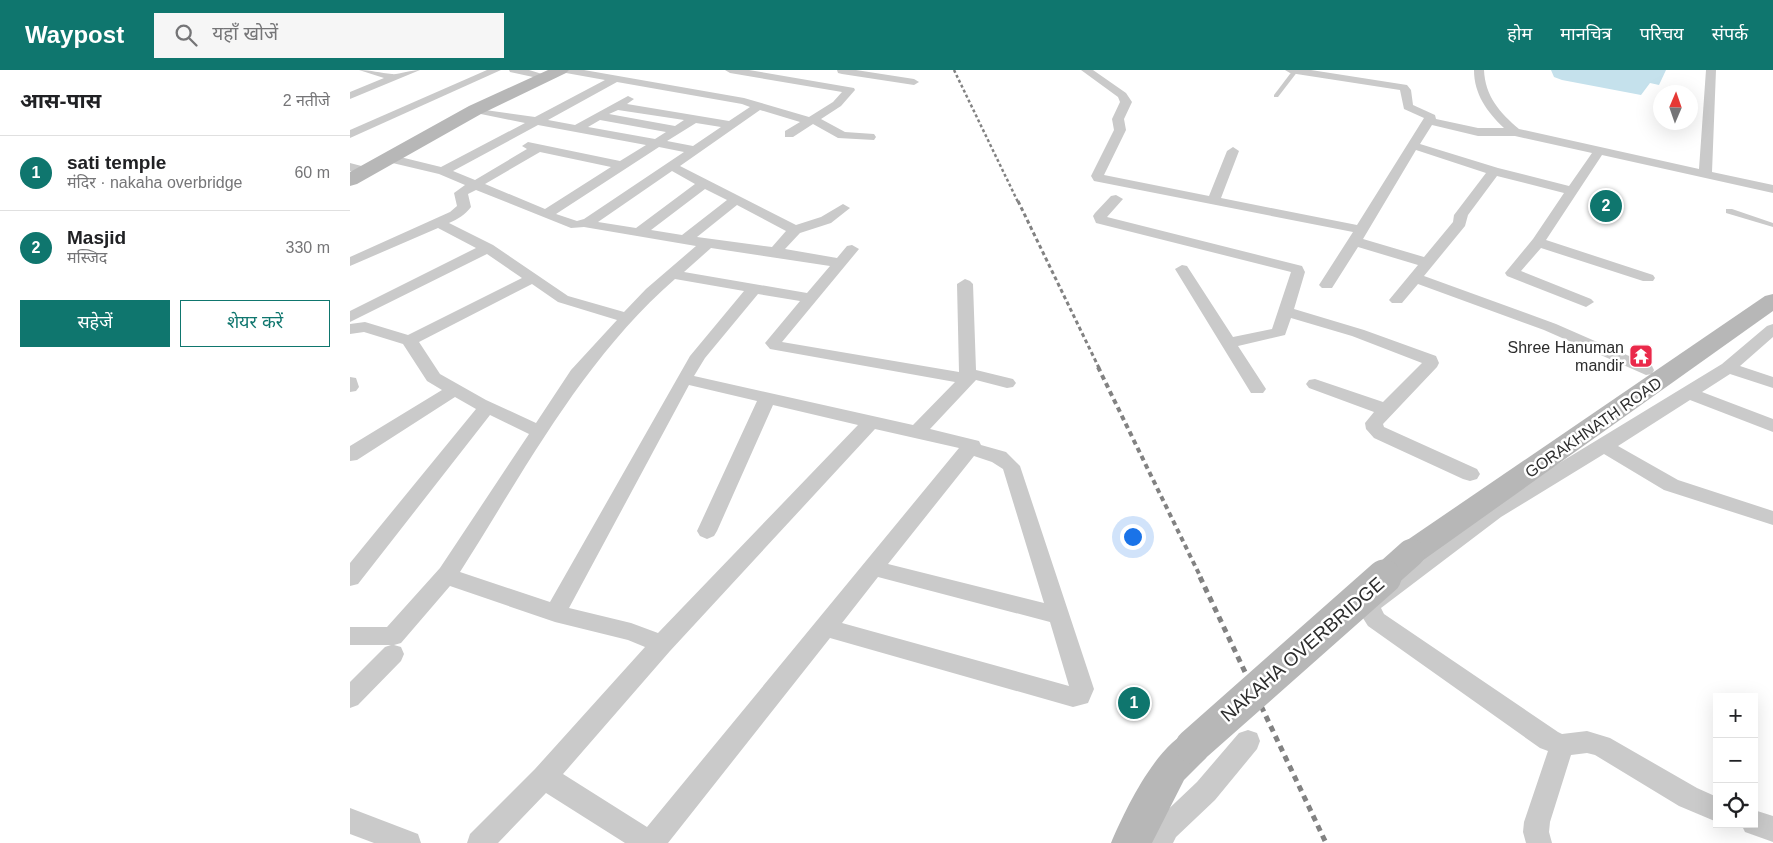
<!DOCTYPE html>
<html lang="hi">
<head>
<meta charset="utf-8">
<style>
	body { margin:0; font-family:Arial,"Noto Sans Devanagari",sans-serif; background:#f6f6f6; color:#202124 }
	.controls { position:absolute; right:15px; bottom:15px; display:grid; overflow:hidden; border-radius:0px; box-shadow:0 5px 20px #0002 }
	.controls button { width:45px; height:45px; display:grid; place-items:center; padding:0; border:0; border-bottom:1px solid #e0e0e0; background:#fff; color:#202124; font:25px sans-serif }
	.compass { position:absolute; left:1303px; top:15px; width:45px; height:45px; border-radius:50%; background:#fff; box-shadow:0 5px 20px #0002; rotate:2deg }
	.you { position:absolute; left:782px; top:466px; width:18px; height:18px; margin:-12px; border:4px solid #fff; border-radius:50%; background:#1a73e8; box-shadow:0 0 0 8px #1a73e833 }
	.badge { display:grid; place-items:center; width:32px; height:32px; border-radius:50%; background:#0f766e; color:#fff; font-size:16px; font-weight:700 }
	.pin { position:absolute; translate:-50% -50%; border:2px solid #fff; box-shadow:0 1px 5px #0006 }
	.list { margin:0; padding:0; list-style:none }
	h2 { display:flex; justify-content:space-between; align-items:center; height:65px; margin:0; padding:0 20px; font-size:21px }
	h2 small { font-size:16px; font-weight:400; color:#757577 }
	.list li { display:grid; grid-template-columns:32px 1fr auto; gap:15px; align-items:center; box-sizing:border-box; height:75px; padding:0 20px; border-top:1px solid #e0e0e0 }
	.list b { display:block; font-size:19px; white-space:nowrap }
	.list p { margin:0; font-size:16px; white-space:nowrap; color:#757577 }
	.list em { font-size:16px; font-style:normal; color:#757577 }
	.actions { display:flex; gap:10px; padding:15px 20px }
	.actions a { flex:1; padding:11px 0; border:1px solid #0f766e; border-radius:0px; text-align:center; font-size:18px; color:#0f766e }
	.actions .main { background:#0f766e; color:#fff }
	.icon { flex:none; width:28px; height:28px; fill:none; stroke:currentColor; stroke-width:2; stroke-linecap:round; stroke-linejoin:round }
	.map { position:relative; flex:none; width:1423px; height:773px; overflow:hidden }
	header { display:flex; align-items:center; gap:30px; box-sizing:border-box; height:70px; padding:0 25px; background:#0f766e; color:#fff }
	header strong { font-size:24px }
	nav { display:flex; gap:28px; margin-inline-start:auto; font-size:18px }
	.search { width:350px; height:45px; background:#f6f6f6; display:flex; align-items:center; gap:12px; box-sizing:border-box; padding:0 18px; border-radius:0px; color:#757577; font-size:19px }
	main { display:flex }
	aside { flex:1; background:#fff }
	.map>svg:first-child { display:block }
</style>
</head>
<body>
<header>
<strong>Waypost</strong>
<div class="search"><svg class="icon" aria-label="search" viewBox="0 0 24 24"><circle cx="10" cy="10" r="6"/><path d="M15 15l6 6"/></svg>यहाँ खोजें</div>
<nav><a>होम</a><a>मानचित्र</a><a>परिचय</a><a>संपर्क</a></nav>
</header>
<main>
<aside>
<h2>आस-पास<small>2 नतीजे</small></h2>
<ul class="list">
<li><span class="badge">1</span><div><b>sati temple</b><p>मंदिर · nakaha overbridge</p></div><em>60 m</em></li>
<li><span class="badge">2</span><div><b>Masjid</b><p>मस्जिद</p></div><em>330 m</em></li>
</ul>
<div class="actions"><a class="main">सहेजें</a><a>शेयर करें</a></div>
</aside>
<div class="map">
<svg width="1423" height="773" viewBox="0 0 1423 773">
	<rect width="100%" height="100%" fill="#fff"/>
	<path fill="#c5e1ec" d="M1201,0H1316L1309,15L1300,13L1291,25L1212,10L1204,7Z"/>
	<g fill="none" stroke-linecap="round" stroke-linejoin="round">
		<g fill="#cacaca" fill-rule="evenodd">
			<path d="M943,0L948,1L928,27H924V25Z"/>
			<path d="M1376,139H1382L1423,153V157L1376,143Z"/>
		</g>
		<g fill="#cacaca" fill-rule="evenodd">
			<path d="M9,0C21,0 30,3 42,4C47,5 61,0 70,0L0,29V22L34,8Z"/>
			<path d="M137,0H151L0,68V60Z"/>
			<path d="M159,0H179L202,7L197,10L160,2Z"/>
			<path d="M211,0H234L394,28L459,47L483,32L492,22L380,3L375,0H399L504,18L505,20L491,36L471,49L495,62L524,64L526,67L524,70L488,68L463,54L443,67H435V61L450,52L410,40L330,96L446,155L471,147L493,134L500,138L481,153L450,163L435,179L487,188L497,176L502,175L509,179L432,272L609,302L607,214L615,209L620,211L623,214L626,300L663,309L666,313L663,317L657,318L626,310L580,359L629,371L631,375L656,382L670,396L744,619L738,633L723,637L480,568L318,773H275L196,723L148,773H117L120,764L185,699L295,577L278,570L205,552L100,516L51,573L44,575L51,577L54,584L51,591L8,635L0,638V612L35,577L41,575H0V557H37L90,498L179,364L140,345L8,514L0,516V493L126,339L105,327L7,390L0,391V376L92,320L77,311L53,274L14,262L0,264V254L15,252L58,265L172,208L137,184L0,252V241L126,178L88,158L0,196V187L100,142L107,136L104,123L115,115L89,104L34,91L32,88L38,84L91,97L175,53L121,42V38L185,47L255,10L216,3ZM267,12L392,34L400,37L379,51L277,34L284,29L278,26L225,55L198,50ZM268,40L334,50L325,56L259,44ZM250,50L316,62L305,69L238,57ZM346,53L371,57L343,76L317,71ZM188,55L296,75L270,91L178,72L172,76L177,79L125,110L103,101ZM309,77L334,82L234,149L227,151L206,144ZM190,82L261,97L195,139L135,114ZM322,101L345,114L286,158L248,152ZM355,119L377,130L332,165L301,160ZM126,120L221,158L234,157L346,176L296,219L274,242L218,226L143,175L99,153C108,149 115,145 121,137L118,124ZM387,135L436,161L422,177L347,167ZM361,178L480,196L457,223L334,202ZM325,209L394,221L340,286L200,532L110,502C175,400 233,289 325,209ZM182,214L208,232L267,250L221,300L186,353L136,330L90,304L69,272ZM408,224L450,231L415,273L420,279L605,312L563,355L344,306L355,288ZM339,315L407,331L347,461L350,466L357,469L364,466L367,461L423,335L508,355L308,563L281,553L219,538ZM525,359L609,378L297,757L213,704L320,581ZM624,386L642,392L653,399L694,533L538,494ZM528,507L700,552L719,616L492,553Z"/>
			<path d="M487,0H506L564,9L569,12L564,15L492,4L488,3Z"/>
			<path d="M731,0H743L776,23L782,32L774,49L776,60L754,105L859,126L877,81L883,77L889,81L871,128L1007,155L1074,48L1054,39L1050,20L940,3L935,0H961L1057,15L1061,20L1063,35L1085,45L1086,49L1128,58H1154C1137,42 1124,24 1124,0H1134C1135,26 1150,43 1169,59L1349,99L1356,0H1366L1362,102L1423,115V123L1252,85L1196,170L1303,205L1305,208L1303,211H1293L1191,178L1171,201L1241,229L1244,232L1236,237L1157,206L1155,203L1183,169L1214,123L1147,106L1118,145L1115,156L1074,206L1206,254L1302,296L1304,300L1302,304L1296,305L1194,260L1068,214L1052,233H1042L1039,230L1068,195L1008,177L982,218H972L969,215L1003,162L744,111L741,106L764,60L762,49L770,32L768,27ZM1082,55L1128,66H1165L1242,83L1219,116L1148,98L1070,74ZM1066,80L1136,103L1104,145L1103,152L1074,187L1013,169Z"/>
			<path d="M0,93L19,98L21,101L15,105L0,101Z"/>
			<path d="M766,125L773,129L757,147L952,196L955,202L944,239L1014,260L1086,286L1089,293L1087,297L1033,354L1034,357L1127,399L1130,404L1127,409L1120,411L1113,409L1024,368L1016,359L1015,353L1024,342L959,318L956,314L959,310L965,309L1033,332L1072,293L1002,266L941,248L935,265L888,276L916,319L913,323H901L825,199L832,195L837,196L883,267L922,259L941,202L746,153L743,146L745,143L761,126Z"/>
			<path d="M1423,254V267L1390,296L1423,307V318L1380,304L1352,322L1423,349V362L1340,330L1268,376L1328,410L1423,441V455L1314,420L1254,384L1151,447L1031,538L1034,544L1208,662L1212,664L1237,661L1260,668L1347,718L1367,727V752L1329,736L1245,685L1237,683L1221,685L1200,752L1199,762L1202,773H1176L1173,762L1174,752L1198,681L1190,678L1018,556C1012,546 1006,540 1012,528L1137,437L1372,294L1417,256Z"/>
			<path d="M0,307L6,308L9,317L6,321L0,322Z"/>
			<path d="M898,660L907,663L910,671L907,679L865,730L826,767L823,773H796L808,749L847,712L889,663Z"/>
			<path d="M0,738L68,764L71,773H24L0,764Z"/>
			<path d="M1404,740L1423,746V772L1395,762L1391,754H1404Z"/>
		</g>
		<g fill="#b7b7b7" fill-rule="evenodd">
			<path d="M198,0H219L216,3L131,44L7,114L0,116V102L119,36Z"/>
			<path d="M1423,224V241L1072,491L1061,495L1050,491L1046,483L1050,475L1415,226Z"/>
			<path d="M843,659L856,664L861,676L856,688L834,710L802,773H761C776,738 807,673 843,659Z"/>
		</g>
		<path stroke="#828282" stroke-width="2.5" stroke-dasharray="3 2.5" stroke-linecap="butt" d="M604,0L668,132"/>
		<path stroke="#828282" stroke-width="3" stroke-dasharray="4 3" stroke-linecap="butt" d="M668,131L749,298"/>
		<path stroke="#828282" stroke-width="4" stroke-dasharray="5 4" stroke-linecap="butt" d="M748,297L851,508"/>
		<path stroke="#828282" stroke-width="5" stroke-dasharray="6 5" stroke-linecap="butt" d="M850,507L976,773"/>
		<path stroke="#b7b7b7" stroke-width="28" d="M1033,508L1061,483"/>
		<path stroke="#b7b7b7" stroke-width="35" d="M843,676L1034,507"/>
	</g>
	<defs>
		<g id="temple-square" transform="scale(1.25)"><rect x="-9" y="-9" width="18" height="18" rx="4" fill="#ea294a" stroke="#fff"/><path d="M0-6L5-2H3V0L6.5 2.5H4V6H1.5V3h-3V6H-4V2.5H-6.5L-3 0V-2H-5Z" fill="#fff"/></g>
	</defs>
	<g fill-rule="evenodd">
		<use href="#temple-square" x="1291" y="286"/>
	</g>
	<g text-anchor="middle" stroke-width="5" stroke-linejoin="round" paint-order="stroke">
		<g font-size="16" fill="#2d2d2d" stroke="#fff" text-anchor="end">
			<text x="1274" y="283">Shree Hanuman<tspan x="1274" dy="18">mandir</tspan></text>
		</g>
		<g font-size="16" fill="#2d2d2d" stroke="#fff">
			<text transform="translate(1243 357) rotate(-35)" y="6">GORAKHNATH ROAD</text>
		</g>
		<g font-size="19" fill="#2d2d2d" stroke="#fff">
			<text transform="translate(952 579) rotate(-41)" y="7">NAKAHA OVERBRIDGE</text>
		</g>
	</g>
</svg>
<div class="controls">
<button>+</button>
<button>−</button>
<button><svg class="icon" aria-label="locate" viewBox="0 0 24 24"><circle cx="12" cy="12" r="6"/><path d="M12 2v4M12 18v4M2 12h4M18 12h4"/></svg></button>
</div>
<svg class="compass" viewBox="-18 -18 36 36"><path d="M0-13l5 13h-10z" fill="#e53935"/><path d="M0 13l5-13h-10z" fill="#757577"/></svg>
<div class="you"></div>
<div class="pin badge" style="left:784px;top:633px">1</div>
<div class="pin badge" style="left:1256px;top:136px">2</div>
</div>
</main>
</body>
</html>
